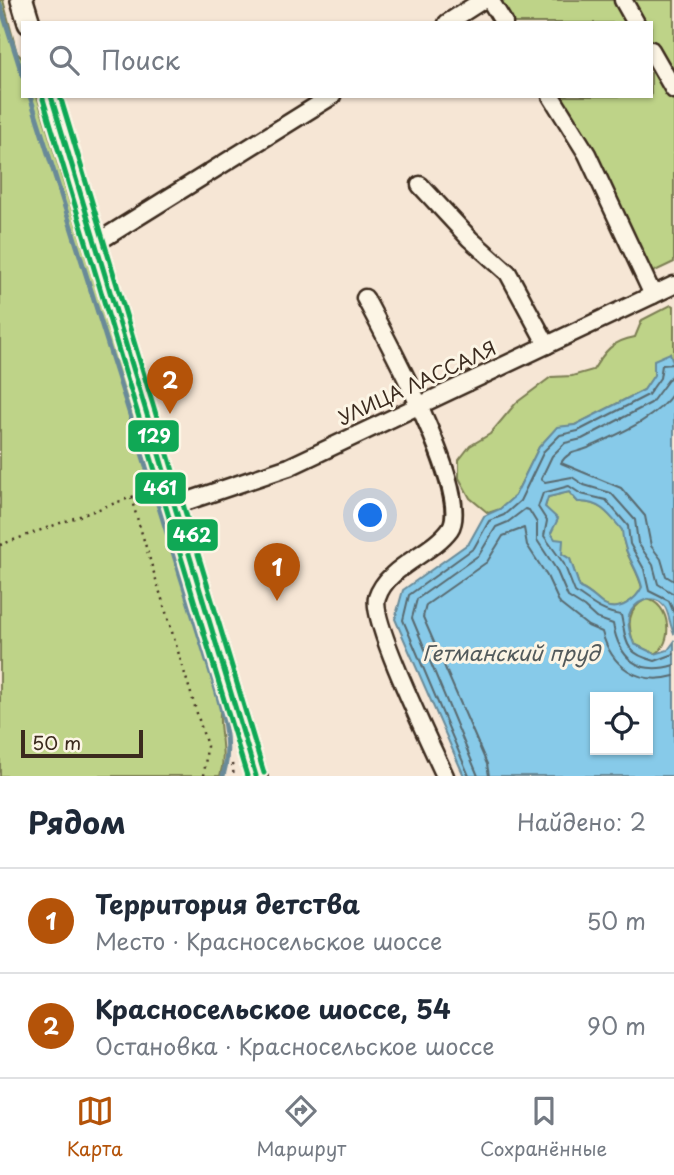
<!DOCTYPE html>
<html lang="ru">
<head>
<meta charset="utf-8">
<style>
	body { margin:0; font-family:"Playpen Sans",sans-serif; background:#f6f6f7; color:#1f2937 }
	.controls { position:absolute; right:21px; bottom:21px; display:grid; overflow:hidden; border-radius:0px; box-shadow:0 2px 5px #0004 }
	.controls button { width:63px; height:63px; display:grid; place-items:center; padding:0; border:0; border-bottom:2px solid #e0e1e3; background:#fff; color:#1f2937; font:35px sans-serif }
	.scale { position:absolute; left:21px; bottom:18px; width:122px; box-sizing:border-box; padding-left:7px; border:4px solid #3b2a1e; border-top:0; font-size:19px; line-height:24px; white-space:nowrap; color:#3b2a1e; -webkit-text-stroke:5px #fcf5e5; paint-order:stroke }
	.you { position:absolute; left:371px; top:516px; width:24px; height:24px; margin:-18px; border:5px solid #fff; border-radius:50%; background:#1a73e8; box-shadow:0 0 0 10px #1a73e833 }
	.badge { display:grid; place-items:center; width:46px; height:46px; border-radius:50%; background:#b45309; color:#fff; font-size:23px; font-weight:700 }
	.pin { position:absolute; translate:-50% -58px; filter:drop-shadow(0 2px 4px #0008) }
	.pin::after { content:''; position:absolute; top:37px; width:24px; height:21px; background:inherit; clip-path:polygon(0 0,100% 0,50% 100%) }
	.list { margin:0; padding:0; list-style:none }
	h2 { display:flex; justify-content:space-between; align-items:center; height:91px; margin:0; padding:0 28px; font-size:30px }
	h2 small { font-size:23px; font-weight:400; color:#747a83 }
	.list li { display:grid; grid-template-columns:46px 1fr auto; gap:21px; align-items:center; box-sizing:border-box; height:105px; padding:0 28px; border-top:2px solid #e0e1e3 }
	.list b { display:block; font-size:26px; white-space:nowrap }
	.list p { margin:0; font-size:23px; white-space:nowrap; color:#747a83 }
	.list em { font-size:23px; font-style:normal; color:#747a83 }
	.icon { flex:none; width:38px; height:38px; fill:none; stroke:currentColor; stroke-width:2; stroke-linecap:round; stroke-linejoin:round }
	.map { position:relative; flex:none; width:674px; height:776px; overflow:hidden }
	.search { position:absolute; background:#fff; box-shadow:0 2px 5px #0004; left:21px; right:21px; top:21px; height:77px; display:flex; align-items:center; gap:18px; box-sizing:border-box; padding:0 24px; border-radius:0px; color:#747a83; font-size:26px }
	.sheet { height:301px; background:#fff }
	nav { display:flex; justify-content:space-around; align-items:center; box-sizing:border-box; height:98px; border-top:2px solid #e0e1e3; background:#fff; font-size:19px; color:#747a83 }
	nav a { display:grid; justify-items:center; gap:4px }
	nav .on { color:#b45309 }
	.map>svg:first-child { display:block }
</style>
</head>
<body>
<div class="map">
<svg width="674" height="776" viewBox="0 0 674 776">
	<rect width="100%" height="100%" fill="#f6e6d5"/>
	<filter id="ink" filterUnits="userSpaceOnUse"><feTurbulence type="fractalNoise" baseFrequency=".0143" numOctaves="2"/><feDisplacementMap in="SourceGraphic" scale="14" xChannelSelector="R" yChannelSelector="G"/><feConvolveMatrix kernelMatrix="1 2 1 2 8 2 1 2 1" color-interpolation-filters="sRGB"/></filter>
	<g filter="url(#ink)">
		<g fill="#bed388" stroke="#7c7e53" stroke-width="2">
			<path d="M0,0H3L17,53L23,59V96H37L222,699C215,725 228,750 220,776H0Z"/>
			<path d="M504,0H674V262L651,273L558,96H651V23H513L500,2Z"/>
			<path d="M671,305L674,306V366L670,353L644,390L575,425L557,428L539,447L515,496L500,509L488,513L470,498L459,478V460L470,446L490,434L516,403L551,377L572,376L593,370C605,351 612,341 635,337L642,320Z"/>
			<path d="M569,492L578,502C600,501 609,514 623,530C622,554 637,566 642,588C636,600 618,613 604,605C595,599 592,593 580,588L570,559L562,554L551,533L552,516L545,507L548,497Z"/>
			<path d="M646,599C671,603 674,644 655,654L634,644C627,625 627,609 646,599Z"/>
		</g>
		<path fill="#87cae9" stroke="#698a98" stroke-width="2" fill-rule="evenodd" d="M670,353L674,366V634C670,626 669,613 665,607C654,592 633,601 629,616C627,626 631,636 634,644L655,654L668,650L674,642V776H464L395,619L403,590L469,543L484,516L500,509L515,496L539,447L557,427L575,425L644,390L654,375V360ZM569,492L578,502C600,501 609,514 622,530C623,554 637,566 642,587C636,600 618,613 604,605C595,599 592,593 580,588L570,559L562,554L563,540L555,539L551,533L558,519L545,507L548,497ZM595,697H648V750H595Z"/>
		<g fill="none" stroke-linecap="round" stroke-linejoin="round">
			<g stroke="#596a6f" stroke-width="2">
				<path d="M674,372L651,403L582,439L565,443L552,456L541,479L545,482L572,477L584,485L611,493L635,520L638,543L653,565L658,584L674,594"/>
				<path d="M674,392C655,420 618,434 588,448C576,453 568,451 561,463L621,488L645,516L651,546L661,559L666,576L674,581"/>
				<path d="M674,613L669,601L649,591L644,569L630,544L628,526L606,500L581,494L569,486L543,493L538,507L547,521L544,536L564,564L575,592C590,602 602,613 621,615C627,642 623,653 655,661L674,654"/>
				<path d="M469,776L403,620L409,595L474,548L489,521L504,515L520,501L544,451L560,435L578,431L648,395L660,378L662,365L674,364"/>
				<path d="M478,776L412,618L417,599L479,555L496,527L508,522L525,509L529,510L537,523V540L556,569L568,597L584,607L596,618L613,624C619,658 638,676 674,665"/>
				<path d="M489,776L487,764L423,617L426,605L487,562L503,536L524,528L527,545L547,576L560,604L588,626L602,632C611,666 638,686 674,676"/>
			</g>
			<g stroke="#698a98" stroke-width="5">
				<path d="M0,4L23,77"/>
				<path d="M30,96L205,654C216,691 235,738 223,776"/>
			</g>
			<g stroke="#3b2a1e" stroke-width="21">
				<g id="minor">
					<path d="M490,0L504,23"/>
					<path d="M623,0L636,23"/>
					<path d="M447,23L483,0"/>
					<path d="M651,50L674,90"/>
					<path d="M551,96L587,154L653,295"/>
					<path d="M420,185L470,239L508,273L547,345"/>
					<path d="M96,243L332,96"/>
					<path d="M365,298C384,334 473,496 450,529C431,555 387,566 377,598C370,621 432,747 445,776"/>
					<path d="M173,506L289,467L674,285"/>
				</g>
			</g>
			<g stroke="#3b2a1e" stroke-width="26">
				<g id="major">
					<path d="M22,0L29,23"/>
					<path d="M51,96L256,776"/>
				</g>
			</g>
			<g stroke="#3b2a1e" stroke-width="2.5" stroke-dasharray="2 5" stroke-linecap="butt">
				<path d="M131,498L207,746L204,776"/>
				<path d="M0,545L151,490"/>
				<path d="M232,764L234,776"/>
			</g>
			<use href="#minor" stroke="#fcf5e5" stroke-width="16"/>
			<use href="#major" stroke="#fcf5e5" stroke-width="21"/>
			<g stroke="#fcf5e5" stroke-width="10">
				<path id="bus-1" d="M51,96L256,776"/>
			</g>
			<g stroke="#fcf5e5" stroke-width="10">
				<path id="bus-2" d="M43,99L247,776"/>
			</g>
			<g stroke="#fcf5e5" stroke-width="10">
				<path id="bus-3" d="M60,96L264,773"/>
			</g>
			<use href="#bus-1" stroke="#10a855" stroke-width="5"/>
			<use href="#bus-2" stroke="#10a855" stroke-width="5"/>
			<use href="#bus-3" stroke="#10a855" stroke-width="5"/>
		</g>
	</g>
	<g text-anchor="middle" stroke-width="6" stroke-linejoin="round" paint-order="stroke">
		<g font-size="19" fill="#3b2a1e" stroke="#fcf5e5">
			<text transform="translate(417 383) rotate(-25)" y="7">УЛИЦА ЛАССАЛЯ</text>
		</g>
		<g font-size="21" font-style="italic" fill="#525a5b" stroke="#fcf5e5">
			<text x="511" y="661">Гетманский пруд</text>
		</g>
	</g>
	<g stroke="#fcf5e5" stroke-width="2.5">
		<rect x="127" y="419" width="53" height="34" rx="7" fill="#10a855"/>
		<rect x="134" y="471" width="53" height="34" rx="7" fill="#10a855"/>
		<rect x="166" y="518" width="53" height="34" rx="7" fill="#10a855"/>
	</g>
	<g font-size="19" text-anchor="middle" font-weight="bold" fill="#fff">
		<text x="154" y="443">129</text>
		<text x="160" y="495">461</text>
		<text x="192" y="542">462</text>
	</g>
</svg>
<div class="controls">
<button><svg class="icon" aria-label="locate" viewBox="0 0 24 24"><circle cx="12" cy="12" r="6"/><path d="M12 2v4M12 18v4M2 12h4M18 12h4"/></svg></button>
</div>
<div class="scale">50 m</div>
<div class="you"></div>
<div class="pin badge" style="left:277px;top:601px">1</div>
<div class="pin badge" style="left:170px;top:414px">2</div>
<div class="search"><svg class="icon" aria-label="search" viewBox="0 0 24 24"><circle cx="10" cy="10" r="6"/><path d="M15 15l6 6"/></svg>Поиск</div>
</div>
<section class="sheet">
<h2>Рядом<small>Найдено: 2</small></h2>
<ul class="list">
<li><span class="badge">1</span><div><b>Территория детства</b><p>Место · Красносельское шоссе</p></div><em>50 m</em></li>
<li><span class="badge">2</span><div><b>Красносельское шоссе, 54</b><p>Остановка · Красносельское шоссе</p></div><em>90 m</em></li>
</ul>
</section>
<nav>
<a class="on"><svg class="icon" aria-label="map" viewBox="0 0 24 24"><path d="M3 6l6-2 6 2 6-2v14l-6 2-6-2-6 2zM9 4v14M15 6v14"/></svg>Карта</a>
<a><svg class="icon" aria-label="directions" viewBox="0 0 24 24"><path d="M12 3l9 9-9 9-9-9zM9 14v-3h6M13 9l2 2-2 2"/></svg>Маршрут</a>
<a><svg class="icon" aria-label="saved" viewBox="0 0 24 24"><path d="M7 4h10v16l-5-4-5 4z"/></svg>Сохранённые</a>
</nav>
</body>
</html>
